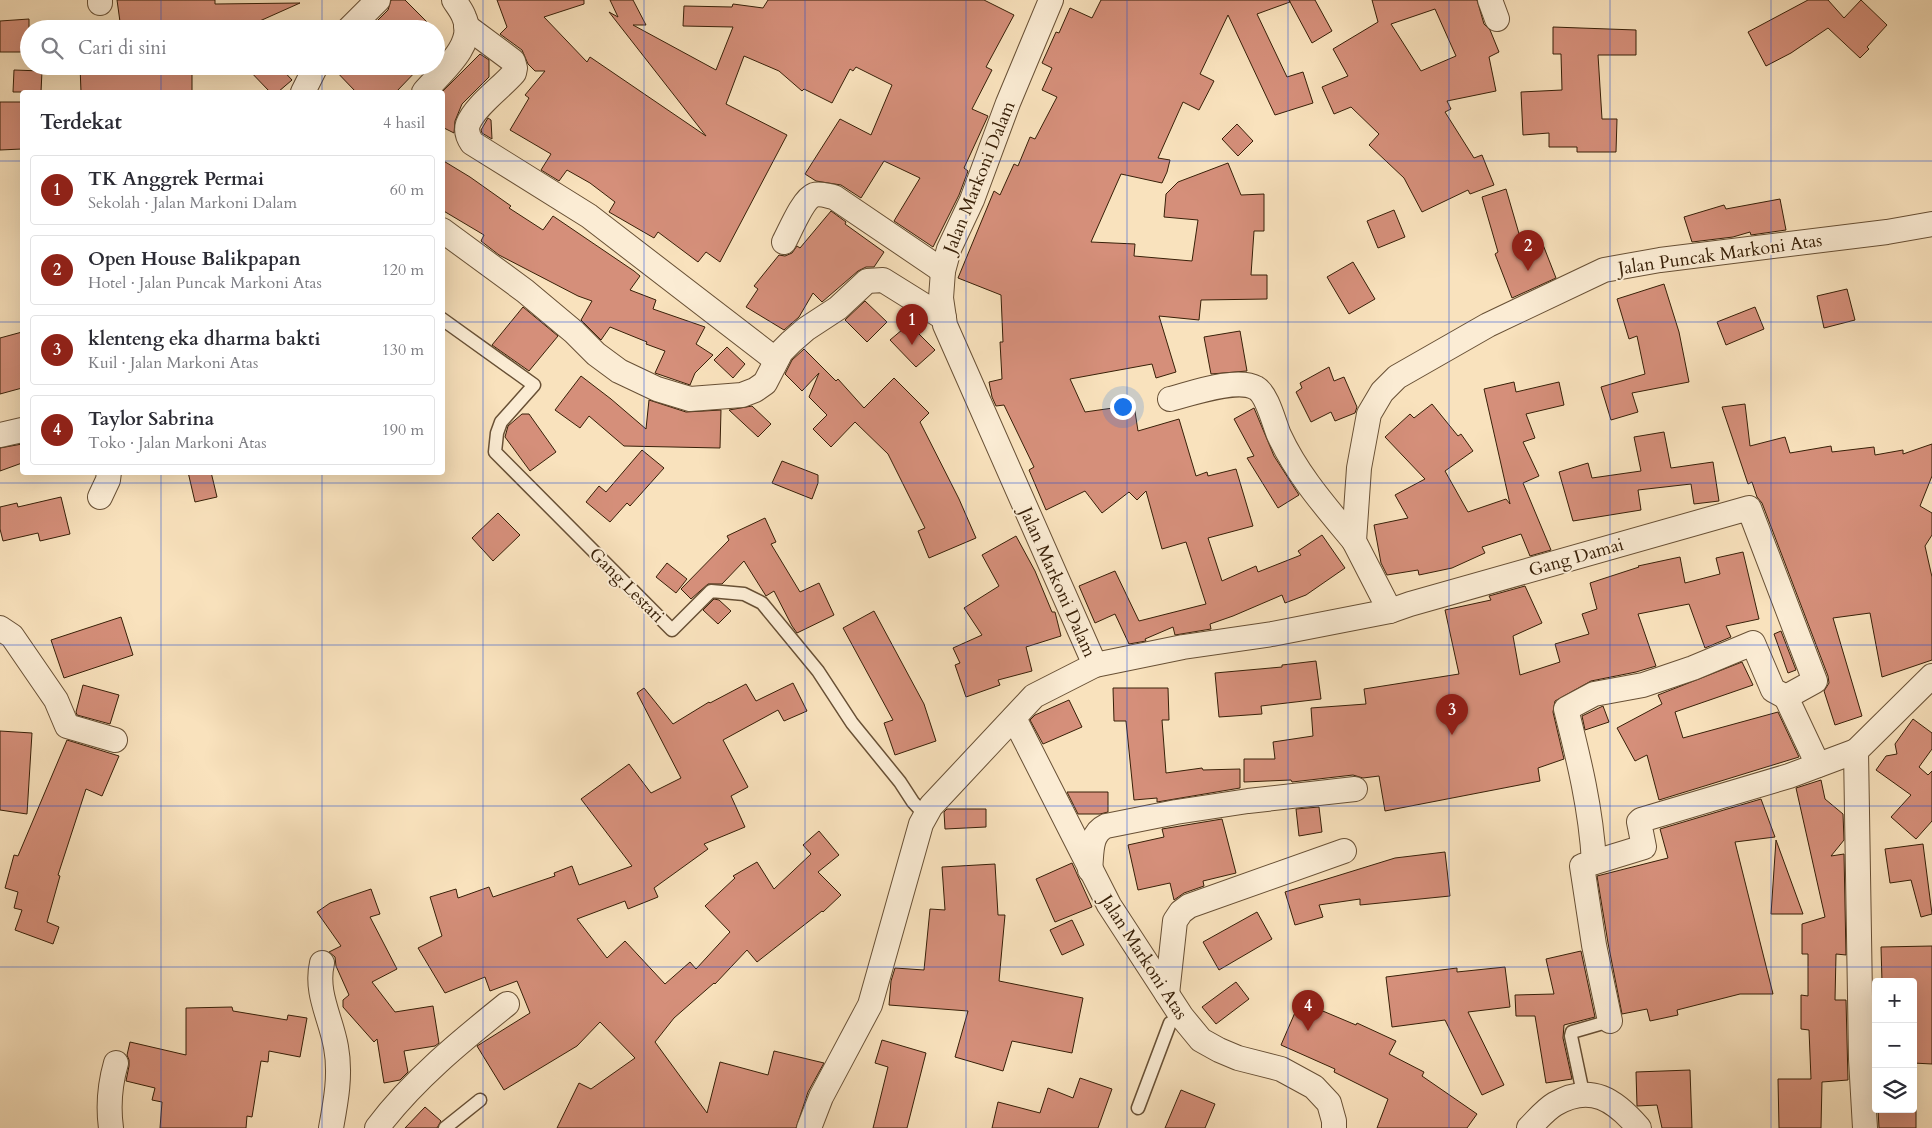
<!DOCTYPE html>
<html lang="id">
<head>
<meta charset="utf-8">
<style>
	body { margin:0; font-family:Cardo,serif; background:#f2f2f3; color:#2b2b33 }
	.controls { position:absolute; right:15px; bottom:15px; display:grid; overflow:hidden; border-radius:5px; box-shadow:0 5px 20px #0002 }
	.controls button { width:45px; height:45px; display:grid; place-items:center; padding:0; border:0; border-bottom:1px solid #e1e1e2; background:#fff; color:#2b2b33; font:25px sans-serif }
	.you { position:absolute; left:1122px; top:406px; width:18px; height:18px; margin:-12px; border:4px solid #fff; border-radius:50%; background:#1a73e8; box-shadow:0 0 0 8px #1a73e833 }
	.badge { display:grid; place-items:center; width:32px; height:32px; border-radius:50%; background:#8f2418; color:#fff; font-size:16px; font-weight:700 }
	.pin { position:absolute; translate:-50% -41px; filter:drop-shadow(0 1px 2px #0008) }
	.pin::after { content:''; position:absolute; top:26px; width:18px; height:15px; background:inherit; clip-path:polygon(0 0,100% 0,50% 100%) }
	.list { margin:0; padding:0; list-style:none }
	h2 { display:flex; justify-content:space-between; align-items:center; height:65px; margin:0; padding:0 20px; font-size:21px }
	h2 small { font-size:16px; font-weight:400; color:#7c7c81 }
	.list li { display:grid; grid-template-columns:32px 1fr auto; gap:15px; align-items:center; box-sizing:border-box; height:70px; margin:0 10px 10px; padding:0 10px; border:1px solid #e1e1e2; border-radius:5px }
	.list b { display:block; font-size:19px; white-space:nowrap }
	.list p { margin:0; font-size:16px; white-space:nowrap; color:#7c7c81 }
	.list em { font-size:16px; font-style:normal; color:#7c7c81 }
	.icon { flex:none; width:28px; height:28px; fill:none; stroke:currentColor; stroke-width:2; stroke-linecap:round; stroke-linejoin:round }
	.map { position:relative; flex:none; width:1932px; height:1128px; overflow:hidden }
	.search { position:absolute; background:#fff; box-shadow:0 5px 20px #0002; left:20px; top:20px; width:425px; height:55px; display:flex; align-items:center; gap:12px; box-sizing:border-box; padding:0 18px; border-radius:28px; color:#7c7c81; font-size:19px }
	.panel { position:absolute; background:#fff; box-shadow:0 5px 20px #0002; left:20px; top:90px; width:425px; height:385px; border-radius:5px }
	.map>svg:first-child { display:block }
</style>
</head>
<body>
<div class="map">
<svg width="1932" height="1128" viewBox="0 0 1932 1128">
	<rect width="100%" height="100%" fill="#f9e2bd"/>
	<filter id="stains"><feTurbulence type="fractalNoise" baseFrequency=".004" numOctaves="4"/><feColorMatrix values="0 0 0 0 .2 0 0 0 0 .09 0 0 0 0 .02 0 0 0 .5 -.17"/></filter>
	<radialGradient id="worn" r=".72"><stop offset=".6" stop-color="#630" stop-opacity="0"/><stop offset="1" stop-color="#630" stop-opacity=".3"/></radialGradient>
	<g fill="#d58f7a" stroke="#382008" fill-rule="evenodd">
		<path d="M117,0H215V4L300,3L253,24V29H229V21L171,29H121Z"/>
		<path d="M391,0H405L434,29H369L388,10Z"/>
		<path d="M497,0H584V4L544,17L587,62L590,57L706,136L609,12L618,17L610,0H633L646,25H633L716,70L733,27L683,26L684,6L732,7L733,4L763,8L768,0H984L1014,15L986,67L992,70L972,109L988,116L964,168L968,171L959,195L933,247L894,221L920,178L884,161L861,198L841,185L816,181L805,174L840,119L871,135L892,85L856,67L853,71L850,69L832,103L804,89L802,91L779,71L744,56L726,104L787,135L720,262L706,252L698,262L658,232L654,238L609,212L615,202L590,183L567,170L559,181L541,170L551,154L510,130L529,98L525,95L545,71H535L528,64L522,50L500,34L507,27Z"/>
		<path d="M1101,0H1315L1332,31L1312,43L1289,0L1290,2L1257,14L1287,77L1303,72L1313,103L1275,115L1228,15L1200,74L1214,81L1199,110L1183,102L1158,158L1170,160L1167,172L1162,183L1121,174L1091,242L1135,244L1134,256L1192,261L1198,220L1164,217L1166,194L1178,182L1228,163L1241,195L1264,194V231H1254L1251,275H1267V299L1201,300L1199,320L1159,316L1176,372L1156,378L1152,364L1070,379L1085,412L1134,405L1138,431L1179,419L1196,476L1207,472L1208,476L1236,469L1253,526L1208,538L1222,581L1256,566L1258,572L1301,555L1298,551L1322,535L1345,568L1306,595L1285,603L1282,595L1233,616L1210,624L1211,629L1175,635L1173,627L1145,639L1146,641L1129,644L1115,614L1095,623L1079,586L1115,571L1139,621L1206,604L1186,542L1162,549L1146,491L1137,500L1129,492L1102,513L1085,491L1046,510L1029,470L1034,467L1004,405L996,406L992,397L989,382L1002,379L1000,342H1003L1001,295L958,278L994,191L1000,195L1014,164L1018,166L1030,137L1035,139L1057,97L1042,90L1052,68L1042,63L1056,32L1059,33L1070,8L1092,18Z"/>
		<path d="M1372,0H1477L1484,24L1490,30L1499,52L1489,57L1496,91L1447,101L1451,109L1445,112L1474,158L1482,155L1494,185L1470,194L1468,190L1422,212L1404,178L1369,145L1379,134L1351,107L1334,114L1322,87L1348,76L1333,49L1378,22ZM1435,9L1456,56L1421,71L1391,24Z"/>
		<path d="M1808,0H1828L1844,18L1861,0L1887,25L1867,47L1869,49L1860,58L1828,28L1791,53L1766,66L1748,32Z"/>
		<path d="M29,19V52H0V21Z"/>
		<path d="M1553,27L1636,30V55H1598L1602,119H1617L1616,152H1577V147H1549V133L1523,135L1521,92L1562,90L1561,54H1553Z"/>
		<path d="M480,54L489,60V77L462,104L455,121L454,133L442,127V92Z"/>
		<path d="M80,66H192V92H81Z"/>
		<path d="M245,66H279L292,80L278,92H270Z"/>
		<path d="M331,66H421L396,92H356Z"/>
		<path d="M14,70L42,71L41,92H13Z"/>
		<path d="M0,102H22V149L0,150Z"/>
		<path d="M488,118L491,120L492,139L482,133L481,130Z"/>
		<path d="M1237,124L1253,141L1238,156L1222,139Z"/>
		<path d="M442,160L470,177L511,206L509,208L543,230L553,216L634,271L640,276L630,290L656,300L653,309L705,327L696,344L713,355L695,373L690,385L655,373L665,351L646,344L647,342L610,327L601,340L581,320L592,301L578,296L499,255L481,241L484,235L442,210Z"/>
		<path d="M1506,189L1522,244L1540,237L1556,278L1512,298L1495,254L1498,252L1482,197Z"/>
		<path d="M1780,199L1786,230L1751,235L1750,232L1733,237L1692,242L1684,217L1724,205L1726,209Z"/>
		<path d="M1394,210L1405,237L1378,248L1367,221Z"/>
		<path d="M831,211L846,222L845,224L884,252L874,267H866L858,271L822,302L813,293L799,317L784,330L746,307L758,289L754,286L779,255L785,256L792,253L797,246L800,248Z"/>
		<path d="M1353,262L1375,299L1349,314L1327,277Z"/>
		<path d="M1664,284L1679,332L1689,382L1632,393L1638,412L1611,420L1601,387L1645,374L1637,336L1629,339L1617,299Z"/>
		<path d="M1847,289L1855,320L1824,328L1817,296Z"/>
		<path d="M865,301L887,322L867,342L845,320Z"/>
		<path d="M523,307L558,336L529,371L492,345Z"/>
		<path d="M1755,307L1764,329L1726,345L1717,322Z"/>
		<path d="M909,324L935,350L916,367L890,340Z"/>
		<path d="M1240,331L1247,371L1211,374L1204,337Z"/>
		<path d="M22,332V388L0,394V338Z"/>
		<path d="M727,347L745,364L733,378L714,360Z"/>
		<path d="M804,349L836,381L838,379L864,408L894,378L929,413L920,422L959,499L976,538L929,558L918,531L925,528L888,454L855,422L831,447L813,429L827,415L809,397L819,373L802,391L785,374L792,360Z"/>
		<path d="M1329,367L1334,381L1344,377L1357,407L1355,413L1335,421L1331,412L1311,422L1296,392L1302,388L1300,383Z"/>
		<path d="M581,376L611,399L646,429L649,400L686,412L721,410L720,448L624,446L589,416L580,428L555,410Z"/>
		<path d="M1514,382L1516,392L1559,382L1564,405L1526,414L1535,438L1523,442L1539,476L1523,483L1551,550L1530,556L1521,534L1482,547L1485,553L1452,568L1419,575L1418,570L1387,575L1381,563L1374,525L1408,518L1395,495L1425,479L1385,437L1410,414L1414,418L1432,404L1458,436L1461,434L1473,451L1445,471L1468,512L1506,499L1510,504L1484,389Z"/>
		<path d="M1745,404L1750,446L1785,437L1790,453L1831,446L1832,452L1874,447L1875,455L1903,450V454L1932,444V476L1920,506L1932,513V535L1925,546L1932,577V660L1882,677L1870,613L1833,618L1862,716L1835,725L1824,691L1829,683L1828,676L1762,503L1757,497L1752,482L1748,484L1722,407Z"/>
		<path d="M752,406L771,424L758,437L729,410Z"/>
		<path d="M1254,408L1274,456L1299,495L1278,508L1247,458L1254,456L1234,419Z"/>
		<path d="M522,414H529L556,452L530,471L505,437L508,426Z"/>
		<path d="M1664,432L1671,468L1713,462L1719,501L1694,504L1691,484L1638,490L1641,510L1573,521L1559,472L1588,463L1592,478L1641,471L1634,437Z"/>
		<path d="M22,444V463L0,471V448Z"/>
		<path d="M642,450L664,468L630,506L627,503L610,522L586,502L599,486L606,492Z"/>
		<path d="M782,461L818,475V483L812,499L772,483Z"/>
		<path d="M188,472H211L217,497L195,502Z"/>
		<path d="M61,497L70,534L40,541L38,533L3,541L0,529V507L17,503L18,507Z"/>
		<path d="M498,513L520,535L493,561L472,538Z"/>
		<path d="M765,518L776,542L771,544L800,592L819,583L834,615L797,633L792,626L774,591L766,596L744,561L722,584H708L691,599L681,589L729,540L727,536Z"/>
		<path d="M1016,536L1035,571L1052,612H1055L1061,636L1026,647L1032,671L998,680L1000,685L966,697L955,665L960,663L953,648L982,635L964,608L999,586L982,555Z"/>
		<path d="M1743,552L1759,619L1726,626L1731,637L1705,648L1689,604L1638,614L1656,666L1636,672L1591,681L1555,701L1553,712L1564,759L1538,768L1540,781L1385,811L1379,776L1363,778L1353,775L1292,782L1291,780L1244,782V759H1275L1273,742L1313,736L1311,708L1366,704L1364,689L1459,674L1445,610L1491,600L1489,596L1525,586L1542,623L1513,636L1520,675L1560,662L1555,644L1589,634L1582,614L1597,609L1590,583L1639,567L1638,566L1680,557L1685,583L1720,574L1716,558Z"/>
		<path d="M667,563L687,579L676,593L656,577Z"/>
		<path d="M714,599L719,600L731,611L718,624L703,610Z"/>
		<path d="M874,611L924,704L936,741L895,755L884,723L893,720L843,628Z"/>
		<path d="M121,617L133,655L64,678L51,640Z"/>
		<path d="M1781,631L1796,670L1788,673L1774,634Z"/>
		<path d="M1316,661L1321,699L1261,706L1262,714L1219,717L1215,673L1282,667V665Z"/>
		<path d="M1742,662L1753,685L1675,712L1683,738L1778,712L1799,757L1659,800L1647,755L1635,761L1617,728L1662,704L1658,695Z"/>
		<path d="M793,683L807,711L784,721L778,710L723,740L748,787L731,796L745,827L704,844L708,849L654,888L658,897L628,909L625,901L577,919L607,958L625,941L665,984L690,962L696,969L730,932L705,906L735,878L733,876L757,862L774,889L811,854L803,845L819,831L839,855L818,872L841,895L823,912L822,911L757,962L747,950L715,984L714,983L674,1018L655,1042L707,1113L720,1062L768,1075L774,1051L824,1063L808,1092L796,1128H557L579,1083L591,1089L635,1058L600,1022L577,1046L504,1090L477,1046L530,1013L517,981L490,991L485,977L445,993L418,948L442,936L430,897L456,889L458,898L489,887L493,897L555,876L554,873L572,866L579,885L632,866L581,799L629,764L651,793L681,778L637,693L644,688L673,724L709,702L710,703L746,684L756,701Z"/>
		<path d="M83,685L119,695L110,724L77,715L76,712Z"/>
		<path d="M1113,688H1168L1169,720H1162L1166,773L1202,768L1203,770L1240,769V788L1157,802V798L1134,800L1126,721H1114Z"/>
		<path d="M1069,700L1082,727L1043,744L1030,720L1035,715Z"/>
		<path d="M1603,706L1609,722L1585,730L1582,716Z"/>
		<path d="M1913,719L1932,733V749L1919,767L1928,775L1932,771V821L1916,839L1891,817L1911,795L1876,770L1886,756L1897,754L1895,744Z"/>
		<path d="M0,731L32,733L27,814L0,810Z"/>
		<path d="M67,740L119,756L102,796L86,789L58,875L60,876L47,922L59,927L53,944L15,930L22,910L14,908L18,892L5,888L14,855L18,856Z"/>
		<path d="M1821,780L1825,799L1843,814L1844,840L1831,856L1844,854L1846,955L1836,954L1835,1000H1846L1848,1080L1822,1082L1821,1128H1779L1778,1079H1811L1809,1030L1801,1029V995L1808,996V954H1802V924L1825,917L1796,788Z"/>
		<path d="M1067,792H1108V812L1100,814H1078Z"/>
		<path d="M1761,799L1775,837L1735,842L1773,994H1740L1677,1010L1678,1015L1650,1021L1647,1009L1622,1014L1608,943L1597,876L1668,858L1660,829Z"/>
		<path d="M1319,807L1322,832L1299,836L1296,809Z"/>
		<path d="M947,809H986V827L945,829L944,812Z"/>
		<path d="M1222,819L1236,873L1203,881L1204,886L1184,893L1174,900L1170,883L1138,890L1128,845L1164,837L1162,829Z"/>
		<path d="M1776,840L1803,914H1771Z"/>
		<path d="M1923,844L1932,914L1921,917L1911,880L1890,883L1885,849Z"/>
		<path d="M1445,852L1450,896L1360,905V899L1319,905L1323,917L1295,925L1285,892L1395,858Z"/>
		<path d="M1072,863L1092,907L1055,922L1036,879Z"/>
		<path d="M995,864L998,915H1005L999,981L1083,998L1072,1053L1012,1041L1003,1071L955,1057L968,1011L889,1005L891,981L895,968L924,970L930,909L945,910L942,867Z"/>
		<path d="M371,889L380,914L370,917L397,969L372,982L395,1012L433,1006L439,1043L435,1046L404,1051L408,1072L400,1080L384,1083L377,1039L374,1042L343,1007V1000L349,995L336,966L335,957L329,952L341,946L317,912L330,903Z"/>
		<path d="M1257,912L1272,939L1219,970L1203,942Z"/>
		<path d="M1072,920L1084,945L1062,955L1050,930Z"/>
		<path d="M1932,946V1064L1913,1063V982H1882L1881,947Z"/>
		<path d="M1581,951L1595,1017L1564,1025L1563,1038L1572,1079L1546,1083L1535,1016H1516L1515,995L1554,994L1546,959Z"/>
		<path d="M1505,967L1510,1007L1468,1012L1504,1085L1482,1095L1445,1020L1392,1027L1386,977L1457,968V972Z"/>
		<path d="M1236,982L1249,999L1216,1024L1202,1007Z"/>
		<path d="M1303,994L1313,1011L1318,1009L1356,1025L1357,1023L1396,1041L1389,1054L1424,1072L1422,1076L1477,1114L1467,1128H1377L1388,1099L1334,1072L1335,1069L1281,1045Z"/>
		<path d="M232,1007L233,1011L287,1020L288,1015L307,1018L300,1057L269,1051L268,1062L261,1061L252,1117L247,1116L246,1128H160L162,1102L152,1100L155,1088L126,1081L129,1066V1060L127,1055L130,1042L186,1055V1008Z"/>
		<path d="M882,1040L926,1053L907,1128H873L888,1067L875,1063Z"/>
		<path d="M1690,1070L1692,1128H1662L1657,1105L1637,1106L1636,1072Z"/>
		<path d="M1080,1078L1112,1089L1098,1128H992L998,1102L1040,1113L1048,1088L1073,1098Z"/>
		<path d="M1181,1090L1215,1104L1205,1128H1165Z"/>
		<path d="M425,1107L441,1121L437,1128H405Z"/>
		<path d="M1878,1109H1916V1128H1879Z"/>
	</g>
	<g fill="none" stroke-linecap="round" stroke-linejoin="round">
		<g stroke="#685035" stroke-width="15">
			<g id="service">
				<path d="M442,319L534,385L501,422L497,433L495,452L672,630L711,591L744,594L762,603L818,671L852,723L900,782L913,802L926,816"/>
				<path d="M1583,1093L1571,1036L1572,1032L1610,1021"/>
				<path d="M1138,1108L1170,1023L1182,1017"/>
				<path d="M445,1128L480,1100"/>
			</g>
		</g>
		<g stroke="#685035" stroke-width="26">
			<g id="minor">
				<path d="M1051,0L1008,103L972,200L949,249L943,271L941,298L945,325L1095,665"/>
				<path d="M1490,0L1497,19"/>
				<path d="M100,3V0"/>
				<path d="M466,26L513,61L515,68L514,73C501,88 475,106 468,124C466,130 468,137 472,143L589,216L776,360"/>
				<path d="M349,29L378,0"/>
				<path d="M303,92L316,66"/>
				<path d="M424,92C439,74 477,45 464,17C462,11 457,5 454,0"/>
				<path d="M442,230L525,291L574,332L596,354L619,371L657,389L690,399L742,395L755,390L765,383L781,352L791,342L806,329L838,308L867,281L883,280L944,318"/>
				<path d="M784,242C790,231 803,199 814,195C820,193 828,196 834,197L943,271"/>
				<path d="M1170,399C1190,394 1237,377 1256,388C1267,394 1274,423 1279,435C1298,476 1326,507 1354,541"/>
				<path d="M0,435L22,430"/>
				<path d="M100,497L108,480L109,472"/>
				<path d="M1390,611L1354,541L1359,468L1369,414L1382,392L1397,377L1488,325L1604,270L1660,260L1887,232L1932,224"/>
				<path d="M0,628L12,636L56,700L67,726L115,740"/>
				<path d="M1014,718L1109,905L1182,1017L1201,1040L1219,1050L1238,1058L1281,1069L1314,1087L1329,1103L1334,1121V1128"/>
				<path d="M1594,862C1591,809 1579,760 1566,709L1594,694L1643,685L1693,668L1753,643L1773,690L1786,697"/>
				<path d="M1090,870C1092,854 1089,834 1106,826L1176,812L1248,801L1355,789"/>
				<path d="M322,963C315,993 331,1018 336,1047C341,1074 336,1101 331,1128"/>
				<path d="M1167,994L1175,921L1181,912L1189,906L1344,851"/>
				<path d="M1610,1021L1594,945L1582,866L1644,847L1639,822L1641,820L1789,776L1856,751"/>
				<path d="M111,1128C108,1106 110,1084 116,1063"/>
				<path d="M377,1128C413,1080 461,1041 507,1004"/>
				<path d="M809,1128L821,1097L870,1005L921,824L931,806L1034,696L1095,665L1183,647L1272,634L1390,611L1410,604L1749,508L1815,681L1786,697L1818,765"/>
				<path d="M1529,1128C1537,1120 1545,1110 1555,1104C1591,1083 1615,1100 1639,1128"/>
				<path d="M1865,1128L1861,1059L1856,751L1932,676"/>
			</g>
		</g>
		<use href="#service" stroke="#fbecd4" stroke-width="12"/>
		<use href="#minor" stroke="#fbecd4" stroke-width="24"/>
	</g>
	<path fill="none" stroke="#1d4ed8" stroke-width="1" stroke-opacity="0.55" d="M161,0V29M322,0V29M483,0V1128M644,0V1128M805,0V1128M966,0V1128M1127,0V1128M1288,0V1128M1449,0V1128M1610,0V1128M1771,0V1128M161,66V92M322,66V92M0,161H22M442,161H1932M0,322H22M442,322H1932M161,472V1128M322,472V1128M0,483H1932M0,645H1932M0,806H1932M0,967H1932"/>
	<g text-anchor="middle" stroke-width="4" stroke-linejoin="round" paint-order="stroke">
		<g font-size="18" fill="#382008" stroke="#fbecd4">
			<text transform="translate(979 177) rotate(-68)" y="6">Jalan Markoni Dalam</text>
			<text transform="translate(1720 254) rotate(-8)" y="6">Jalan Puncak Markoni Atas</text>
			<text transform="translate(1576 557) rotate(-16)" y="6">Gang Damai</text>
			<text transform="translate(1058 582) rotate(66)" y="6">Jalan Markoni Dalam</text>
			<text transform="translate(627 585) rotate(45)" y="6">Gang Lestari</text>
			<text transform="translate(1144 957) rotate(57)" y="6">Jalan Markoni Atas</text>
		</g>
	</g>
	<rect width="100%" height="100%" filter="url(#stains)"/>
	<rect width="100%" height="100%" fill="url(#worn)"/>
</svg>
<div class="controls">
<button>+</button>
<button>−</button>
<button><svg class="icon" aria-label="layers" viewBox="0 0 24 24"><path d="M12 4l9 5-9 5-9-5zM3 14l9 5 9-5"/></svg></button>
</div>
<div class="you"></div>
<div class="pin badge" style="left:912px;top:345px">1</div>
<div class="pin badge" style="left:1528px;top:271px">2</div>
<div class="pin badge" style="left:1452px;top:735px">3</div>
<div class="pin badge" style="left:1308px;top:1031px">4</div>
<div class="search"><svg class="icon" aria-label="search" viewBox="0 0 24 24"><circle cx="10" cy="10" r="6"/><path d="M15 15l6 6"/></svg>Cari di sini</div>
<section class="panel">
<h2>Terdekat<small>4 hasil</small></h2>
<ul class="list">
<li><span class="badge">1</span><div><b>TK Anggrek Permai</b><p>Sekolah · Jalan Markoni Dalam</p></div><em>60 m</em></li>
<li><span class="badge">2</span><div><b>Open House Balikpapan</b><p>Hotel · Jalan Puncak Markoni Atas</p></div><em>120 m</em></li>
<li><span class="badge">3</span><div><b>klenteng eka dharma bakti</b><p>Kuil · Jalan Markoni Atas</p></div><em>130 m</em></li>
<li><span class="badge">4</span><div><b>Taylor Sabrina</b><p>Toko · Jalan Markoni Atas</p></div><em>190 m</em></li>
</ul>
</section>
</div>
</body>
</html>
